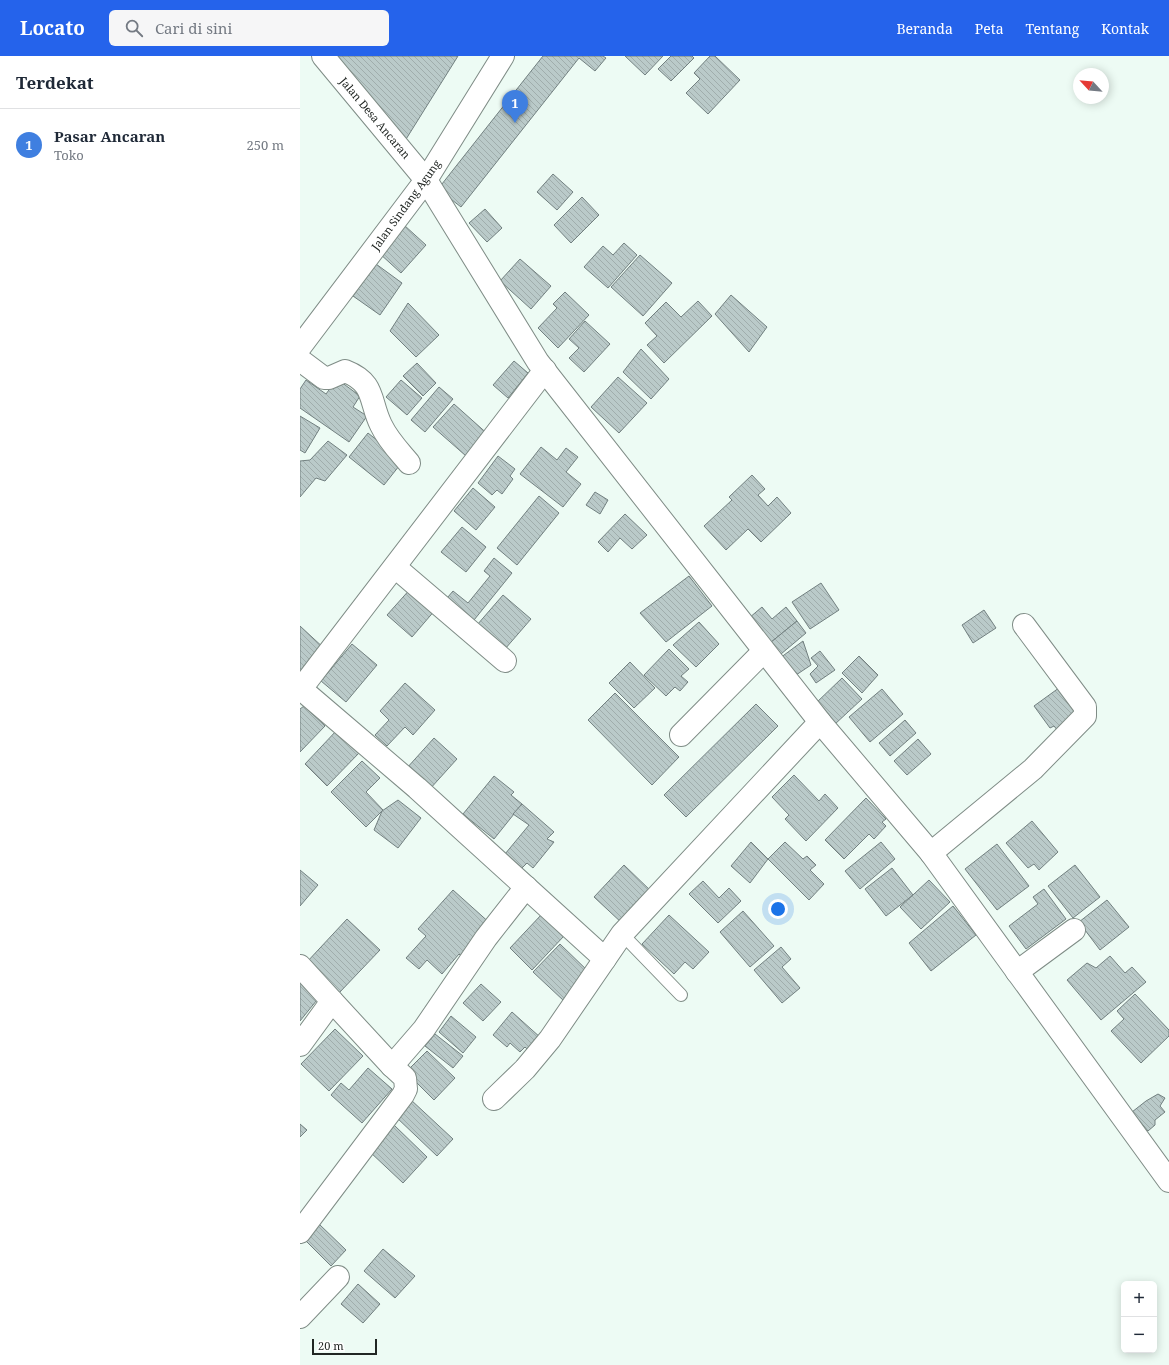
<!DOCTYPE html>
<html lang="id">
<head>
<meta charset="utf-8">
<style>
	body { margin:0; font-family:"Noto Serif",serif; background:#f6f6f7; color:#1f2937 }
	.controls { position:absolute; right:12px; bottom:12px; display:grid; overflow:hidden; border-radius:6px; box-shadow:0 2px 10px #0003 }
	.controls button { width:36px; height:36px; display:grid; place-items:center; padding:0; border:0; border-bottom:1px solid #e0e1e3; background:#fff; color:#1f2937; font:20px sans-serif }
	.compass { position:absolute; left:773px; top:12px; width:36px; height:36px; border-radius:50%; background:#fff; box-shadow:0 2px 10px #0003; rotate:296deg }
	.scale { position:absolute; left:12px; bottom:10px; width:65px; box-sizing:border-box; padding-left:4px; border:2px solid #212623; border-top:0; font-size:11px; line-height:14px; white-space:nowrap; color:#212623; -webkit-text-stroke:3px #fff; paint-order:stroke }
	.you { position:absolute; left:478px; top:853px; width:14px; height:14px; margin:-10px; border:3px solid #fff; border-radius:50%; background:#1a73e8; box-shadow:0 0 0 6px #1a73e833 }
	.badge { display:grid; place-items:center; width:26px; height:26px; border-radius:50%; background:#2563eb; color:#fff; font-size:13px; font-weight:700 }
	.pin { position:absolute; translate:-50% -33px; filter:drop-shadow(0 1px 2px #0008) }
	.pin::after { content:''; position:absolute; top:21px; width:14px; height:12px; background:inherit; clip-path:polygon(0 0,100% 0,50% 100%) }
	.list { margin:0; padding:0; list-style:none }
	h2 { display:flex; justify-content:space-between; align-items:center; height:52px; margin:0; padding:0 16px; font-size:17px }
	h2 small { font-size:13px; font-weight:400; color:#747a83 }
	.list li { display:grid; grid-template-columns:26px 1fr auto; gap:12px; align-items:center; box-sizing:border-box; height:72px; padding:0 16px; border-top:1px solid #e0e1e3 }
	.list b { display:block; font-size:15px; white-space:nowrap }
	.list p { margin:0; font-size:13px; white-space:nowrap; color:#747a83 }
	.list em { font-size:13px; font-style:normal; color:#747a83 }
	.icon { flex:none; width:22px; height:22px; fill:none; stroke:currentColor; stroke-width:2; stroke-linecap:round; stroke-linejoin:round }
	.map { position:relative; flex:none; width:869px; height:1309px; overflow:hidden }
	header { display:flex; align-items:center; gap:24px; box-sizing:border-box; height:56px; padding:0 20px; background:#2563eb; color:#fff }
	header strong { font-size:19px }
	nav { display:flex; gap:22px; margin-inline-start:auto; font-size:14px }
	.search { width:280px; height:36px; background:#f6f6f7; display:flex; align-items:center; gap:10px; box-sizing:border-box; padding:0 14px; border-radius:6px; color:#747a83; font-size:15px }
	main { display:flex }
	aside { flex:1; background:#fff }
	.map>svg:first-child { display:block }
</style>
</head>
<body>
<header>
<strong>Locato</strong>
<div class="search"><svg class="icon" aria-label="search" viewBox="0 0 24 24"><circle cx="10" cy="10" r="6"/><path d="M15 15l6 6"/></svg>Cari di sini</div>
<nav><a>Beranda</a><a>Peta</a><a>Tentang</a><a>Kontak</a></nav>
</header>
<main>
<aside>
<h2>Terdekat<small></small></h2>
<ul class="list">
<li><span class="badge" style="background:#3f7fe0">1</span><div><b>Pasar Ancaran</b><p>Toko</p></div><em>250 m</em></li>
</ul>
</aside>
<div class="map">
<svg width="869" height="1309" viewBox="0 0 869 1309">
	<defs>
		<pattern id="building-back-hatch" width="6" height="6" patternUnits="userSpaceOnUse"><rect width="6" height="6" fill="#bacac9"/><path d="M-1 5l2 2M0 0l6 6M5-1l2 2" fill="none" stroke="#a0adac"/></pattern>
	</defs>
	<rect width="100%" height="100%" fill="#edfbf4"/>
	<g fill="url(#building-back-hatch)" stroke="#728080">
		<path d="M34,0H158L103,88Z"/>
		<path d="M243,0H303L306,2L295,15L279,2L161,151L138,133Z"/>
		<path d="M325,0H363L345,19Z"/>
		<path d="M371,0H392L394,2L371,25L358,13Z"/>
		<path d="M410,0H415L440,24L408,58L386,37L400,23L394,17Z"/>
		<path d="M253,118L273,136L257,154L237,136Z"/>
		<path d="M282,141L299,159L271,187L254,169Z"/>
		<path d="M185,153L202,172L187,186L169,167Z"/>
		<path d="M104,169L126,189L101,217L79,197Z"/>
		<path d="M324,187L337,199L308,232L284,211L303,190L313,199Z"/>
		<path d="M340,199L372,227L343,260L311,231Z"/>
		<path d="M220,203L251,230L231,253L200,225Z"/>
		<path d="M76,208L102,227L80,259L53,240Z"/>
		<path d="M265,236L289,259L258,292L238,272L257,252L253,248Z"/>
		<path d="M431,239L467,271L449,296L415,258Z"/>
		<path d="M398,245L412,260L364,307L347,289L357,280L345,267L366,246L381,261Z"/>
		<path d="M108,247L139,279L116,301L90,275Z"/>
		<path d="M285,265L310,288L284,316L269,302L279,292L269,283Z"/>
		<path d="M341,293L369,323L351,343L323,316Z"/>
		<path d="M214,305L228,317L208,342L193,329Z"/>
		<path d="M117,307L136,327L123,340L103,320Z"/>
		<path d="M318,321L347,347L319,377L291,351Z"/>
		<path d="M37,323L60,340L53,351L67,360L49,386L0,352V333L6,324L26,338Z"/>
		<path d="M101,324L122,342L107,359L86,341Z"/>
		<path d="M139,331L153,343L125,376L111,364Z"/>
		<path d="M154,348L191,381L166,400L133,371Z"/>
		<path d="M0,360L20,372L5,397L0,394Z"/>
		<path d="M68,377L103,405L84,429L49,401Z"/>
		<path d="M28,385L47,399L25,425L16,422L0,441V405L10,404Z"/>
		<path d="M241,391L257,404L266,392L278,401L266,416L281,428L263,451L220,418Z"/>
		<path d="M198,400L215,413L210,420L213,423L202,438L197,434L192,439L178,427Z"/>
		<path d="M452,419L465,433L458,439L468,450L477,441L491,457L461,486L448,473L426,494L404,470L432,444L429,441Z"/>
		<path d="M173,432L195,451L176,474L154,455Z"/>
		<path d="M295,436L308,444L300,458L286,449Z"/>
		<path d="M239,440L259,457L217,509L197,492Z"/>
		<path d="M325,458L347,479L332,493L320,482L308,496L298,486Z"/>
		<path d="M162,471L186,491L166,516L141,496Z"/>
		<path d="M194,502L212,517L170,569L142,548L153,535L168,547L190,520L184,515Z"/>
		<path d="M389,520L412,550L366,586L340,557Z"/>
		<path d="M521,527L539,554L510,573L492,546Z"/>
		<path d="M112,531L136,553L112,581L87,559Z"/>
		<path d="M203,539L231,563L205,593L177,569Z"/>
		<path d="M462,551L472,563L486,551L497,565L470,587L449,562Z"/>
		<path d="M684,554L696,572L673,587L662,569Z"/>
		<path d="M497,565L506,577L481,598L470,587Z"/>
		<path d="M399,566L419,588L396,611L373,589Z"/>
		<path d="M0,570L26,594L6,620L0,615Z"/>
		<path d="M503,585L511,609L493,621L480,602Z"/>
		<path d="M52,588L77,609L46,646L21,625Z"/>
		<path d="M369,593L389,613L381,620L388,626L380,635L375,631L366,640L344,619Z"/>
		<path d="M520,595L535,614L516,627L510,618L518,610L511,602Z"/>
		<path d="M559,600L578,619L562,637L542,617Z"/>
		<path d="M330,606L355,632L334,652L309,627Z"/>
		<path d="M542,622L562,643L534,669L515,648Z"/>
		<path d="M105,627L135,654L113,679L105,671L87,690L75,679L89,664L80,655Z"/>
		<path d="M763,629L783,656L758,675L754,670L750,672L734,650Z"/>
		<path d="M582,633L603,658L570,686L549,661Z"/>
		<path d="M315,637L379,701L352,729L288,664Z"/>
		<path d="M456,648L478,670L386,761L364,739Z"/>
		<path d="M4,650L25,670L0,696V653Z"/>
		<path d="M605,664L616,677L590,700L579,687Z"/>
		<path d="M37,674L60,696L27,730L5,708Z"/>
		<path d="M134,682L157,703L129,734L106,713Z"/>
		<path d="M618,683L631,698L607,719L594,705Z"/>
		<path d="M62,705L80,722L66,736L83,754L66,771L31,736Z"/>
		<path d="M494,719L519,745L525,738L538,752L506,785L485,763L489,759L472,741Z"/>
		<path d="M194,720L214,736L211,739L222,748L194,783L163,758Z"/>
		<path d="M566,742L586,763L582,766L586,770L574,783L569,778L544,803L525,784Z"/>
		<path d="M98,744L121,762L98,792L74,774L82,755Z"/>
		<path d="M222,748L254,776L247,783L254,786L233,812L227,807L222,812L205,798L229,769L213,758Z"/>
		<path d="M732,765L758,796L739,814L734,808L728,812L706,787Z"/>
		<path d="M451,786L468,803L450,827L431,810Z"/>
		<path d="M485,786L503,803L507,800L516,809L510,814L524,828L509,844L468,803Z"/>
		<path d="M581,786L595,803L560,833L545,815Z"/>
		<path d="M697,788L729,830L697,854L665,813Z"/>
		<path d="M324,809L352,836L323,868L294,841Z"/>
		<path d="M775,809L800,841L773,862L748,830Z"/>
		<path d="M592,812L613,839L586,860L565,833Z"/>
		<path d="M0,814L18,829L0,850Z"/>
		<path d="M629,824L650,846L621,873L600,851Z"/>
		<path d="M403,825L419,842L429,832L441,845L418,867L389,838Z"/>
		<path d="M744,833L766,863L726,893L709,870L738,848L733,841Z"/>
		<path d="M153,834L192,869L163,902L159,898L142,918L127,904L119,913L106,902L126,880L118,873Z"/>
		<path d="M807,844L829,871L800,894L779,866Z"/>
		<path d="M653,850L676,879L631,915L609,887Z"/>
		<path d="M443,855L474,890L450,911L420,876Z"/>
		<path d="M242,858L264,880L232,914L210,892Z"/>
		<path d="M369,859L409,896L393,913L385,906L374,918L342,888Z"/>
		<path d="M47,863L80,894L39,937L6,907Z"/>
		<path d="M260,888L290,917L264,945L233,916Z"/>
		<path d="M481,891L491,903L482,911L500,932L482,947L454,914Z"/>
		<path d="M810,900L825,917L832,911L846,926L801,964L767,924L787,907L796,912Z"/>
		<path d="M0,922L21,939L0,965Z"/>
		<path d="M181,928L201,946L183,965L163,947Z"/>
		<path d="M835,938L869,974V980L841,1007L811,975L824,963L817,955Z"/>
		<path d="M212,956L241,982L229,995L225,991L220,996L210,987L207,991L193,979Z"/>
		<path d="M151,960L176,981L163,997L139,976Z"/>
		<path d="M35,973L63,1000L29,1035L1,1008Z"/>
		<path d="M135,978L163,1000L153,1012L125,990Z"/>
		<path d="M127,995L155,1022L134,1044L106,1016Z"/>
		<path d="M68,1012L92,1033L62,1067L31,1039L41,1027L49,1034Z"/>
		<path d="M858,1038L865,1042L860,1050L865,1056L855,1064V1069L848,1075L832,1056L846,1045Z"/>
		<path d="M110,1043L153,1083L137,1100L95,1060Z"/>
		<path d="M0,1068L7,1074L0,1081Z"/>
		<path d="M94,1069L127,1101L103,1127L69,1095Z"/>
		<path d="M19,1168L46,1194L31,1210L4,1183Z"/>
		<path d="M83,1193L115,1220L95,1242L64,1215Z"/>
		<path d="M58,1228L80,1248L63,1267L41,1248Z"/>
	</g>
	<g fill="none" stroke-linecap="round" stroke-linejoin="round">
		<g stroke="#7f8c86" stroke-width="14">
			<path id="lane" d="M322,878L381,939"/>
		</g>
		<g stroke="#7f8c86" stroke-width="24">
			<g id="street">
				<path d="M23,0L126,124L238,306L520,666L631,797L869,1125"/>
				<path d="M0,304L24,322H29L45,315C76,327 69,345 81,369C88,384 99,395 109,407"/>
				<path d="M95,511L205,605"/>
				<path d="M1,633L117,732L305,903"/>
				<path d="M0,634L245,314"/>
				<path d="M381,679L464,595"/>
				<path d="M631,797L733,713L785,660V651L724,569"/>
				<path d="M0,910L32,945L0,989"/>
				<path d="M717,916L774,874"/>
				<path d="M32,945L92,1010L124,973L186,882L226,831"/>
				<path d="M194,1043L225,1013L250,983L322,878L520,666"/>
				<path d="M0,1176L103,1039L106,1033L105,1022L92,1010"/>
				<path d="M0,1261L38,1221"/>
			</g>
		</g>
		<g stroke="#7f8c86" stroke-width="24">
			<path id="primary" d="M0,291L126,124L203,0"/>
		</g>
		<use href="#lane" stroke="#fff" stroke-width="12"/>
		<use href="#street" stroke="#fff" stroke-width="22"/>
		<use href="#primary" stroke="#fff" stroke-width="22"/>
	</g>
	<g text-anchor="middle" stroke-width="4" stroke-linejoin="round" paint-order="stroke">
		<g font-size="11" fill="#212623" stroke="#fff">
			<text transform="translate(75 62) rotate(50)" y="4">Jalan Desa Ancaran</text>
			<text transform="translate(106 149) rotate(-54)" y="4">Jalan Sindang Agung</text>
		</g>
	</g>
</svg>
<div class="controls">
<button>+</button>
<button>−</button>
</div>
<svg class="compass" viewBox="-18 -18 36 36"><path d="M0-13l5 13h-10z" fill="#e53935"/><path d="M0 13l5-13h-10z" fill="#747a83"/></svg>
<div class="scale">20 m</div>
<div class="you"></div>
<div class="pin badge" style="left:215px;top:67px;background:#3f7fe0">1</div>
</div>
</main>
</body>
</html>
